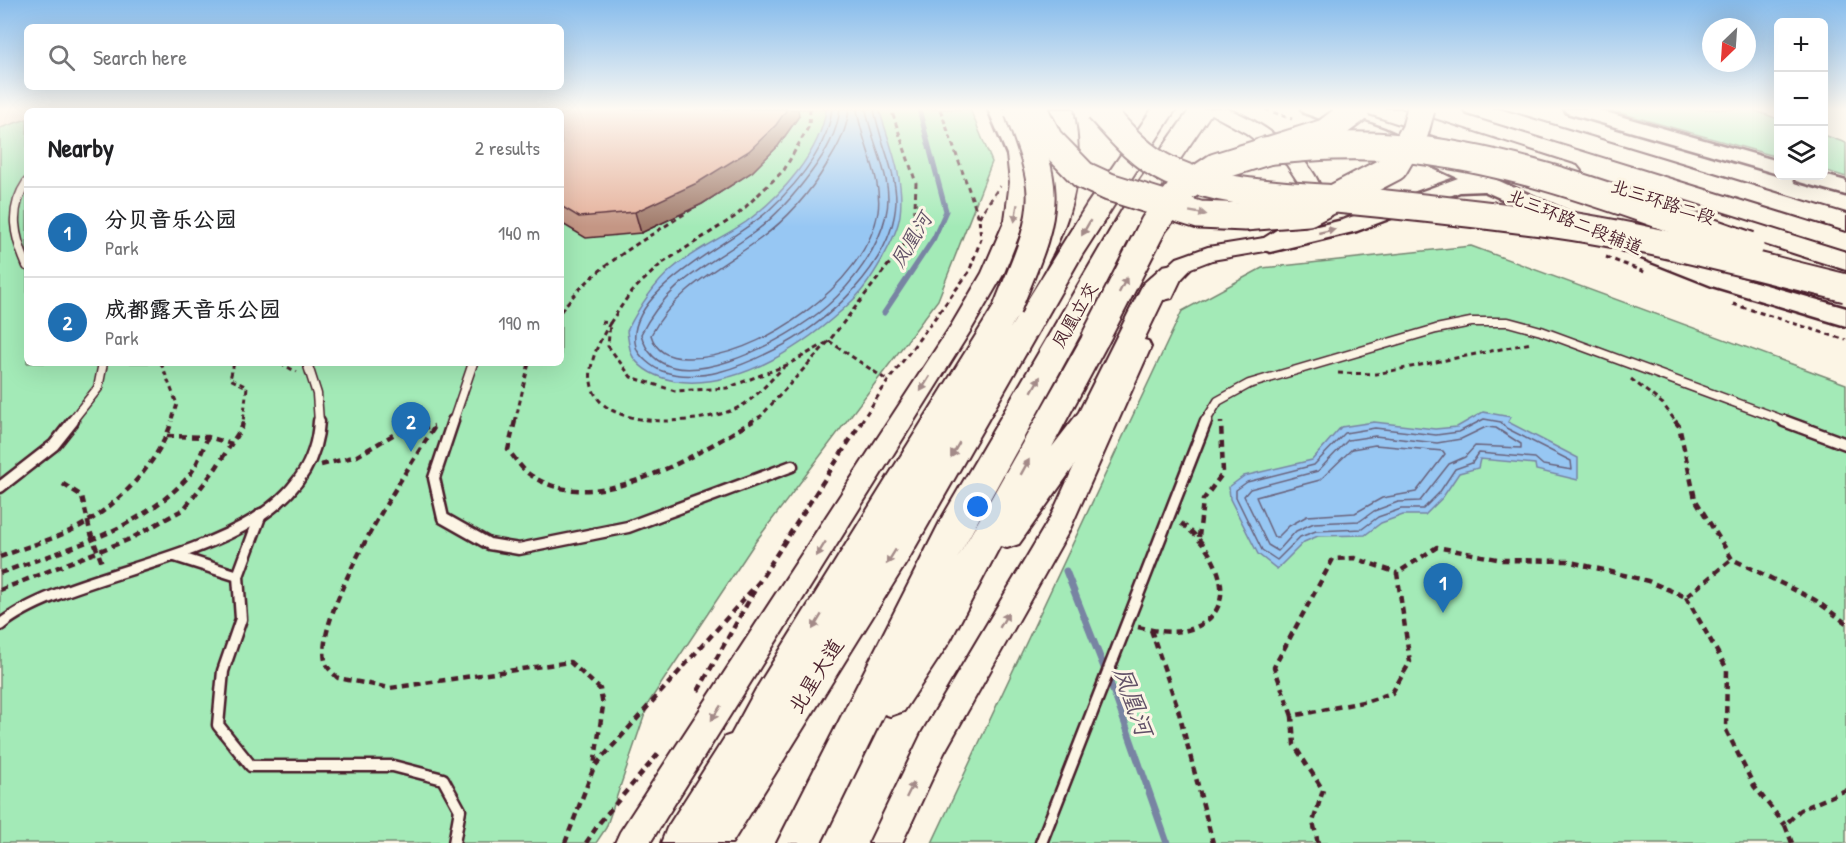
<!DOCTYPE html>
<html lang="en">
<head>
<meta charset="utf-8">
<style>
	body { margin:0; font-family:"Patrick Hand","LXGW WenKai TC",sans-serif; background:#f6f6f6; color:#202124 }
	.controls { position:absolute; right:18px; top:18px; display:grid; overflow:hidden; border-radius:9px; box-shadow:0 6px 24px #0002 }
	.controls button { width:54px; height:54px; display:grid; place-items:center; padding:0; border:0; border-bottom:2px solid #e0e0e0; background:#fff; color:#202124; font:30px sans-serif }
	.compass { position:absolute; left:1702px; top:18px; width:54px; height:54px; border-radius:50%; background:#fff; box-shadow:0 6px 24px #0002; rotate:205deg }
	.you { position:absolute; left:978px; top:507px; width:21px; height:21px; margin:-15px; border:4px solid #fff; border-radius:50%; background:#1a73e8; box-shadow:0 0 0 9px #1a73e833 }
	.badge { display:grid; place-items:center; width:39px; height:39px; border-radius:50%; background:#1f6fb2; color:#fff; font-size:20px; font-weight:700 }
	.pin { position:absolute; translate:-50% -50px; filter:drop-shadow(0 2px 3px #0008) }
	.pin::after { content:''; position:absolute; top:32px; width:21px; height:18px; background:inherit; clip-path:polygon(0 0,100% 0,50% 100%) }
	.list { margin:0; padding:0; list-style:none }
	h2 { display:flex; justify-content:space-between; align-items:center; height:78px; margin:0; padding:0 24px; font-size:26px }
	h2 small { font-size:20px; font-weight:400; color:#757577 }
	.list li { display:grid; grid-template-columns:39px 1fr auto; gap:18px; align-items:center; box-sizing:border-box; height:90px; padding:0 24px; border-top:2px solid #e0e0e0 }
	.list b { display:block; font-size:22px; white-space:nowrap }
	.list p { margin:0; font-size:20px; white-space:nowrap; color:#757577 }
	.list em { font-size:20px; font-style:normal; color:#757577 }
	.icon { flex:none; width:33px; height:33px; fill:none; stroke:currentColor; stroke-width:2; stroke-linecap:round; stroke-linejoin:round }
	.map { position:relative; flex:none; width:1846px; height:843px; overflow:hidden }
	.search { position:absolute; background:#fff; box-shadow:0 6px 24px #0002; left:24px; top:24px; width:540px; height:66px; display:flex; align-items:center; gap:15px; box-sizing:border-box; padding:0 21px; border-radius:9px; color:#757577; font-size:22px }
	.panel { position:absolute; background:#fff; box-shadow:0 6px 24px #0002; left:24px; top:108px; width:540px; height:258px; border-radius:9px }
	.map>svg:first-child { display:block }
</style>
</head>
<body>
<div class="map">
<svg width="1846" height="843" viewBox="0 0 1846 843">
	<rect width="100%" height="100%" fill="#fcf5e5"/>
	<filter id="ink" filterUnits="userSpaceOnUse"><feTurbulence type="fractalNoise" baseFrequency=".0167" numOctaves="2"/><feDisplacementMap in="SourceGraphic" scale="12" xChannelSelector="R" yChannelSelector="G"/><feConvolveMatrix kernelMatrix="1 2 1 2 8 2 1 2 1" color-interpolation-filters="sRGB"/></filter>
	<g filter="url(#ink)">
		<path fill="#f5e0ce" d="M0,109H61L27,111V119L0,128Z"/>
		<g fill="#a3eab7" stroke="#768471" stroke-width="1.5">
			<path d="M61,109H970L992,162L938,300L756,541L649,702L606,828L596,843H0V128L27,119V363H561V111H54Z"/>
			<path d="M1606,109H1751L1778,119V157Z"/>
			<path d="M1824,135L1846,143V177L1824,170Z"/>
			<path d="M1471,246L1846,384V843H932L1182,311L1262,268Z"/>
		</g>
		<g fill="#97c7f3" stroke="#7884a3" stroke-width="1.5">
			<path d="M826,109H879C889,143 905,178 900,215C897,238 869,285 852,301C807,344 740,390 675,381C659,378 643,372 633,357C629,351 628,338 627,331C639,307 652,286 672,269C694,250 722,238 746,222C780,197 821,152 826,109Z"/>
			<path d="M1483,412L1511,417L1508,422L1578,458V480L1536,470L1535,464L1480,459L1478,468L1459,473L1443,497L1425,515H1403L1381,523L1365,535L1318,536L1304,542L1277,569L1258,554L1230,499L1229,487L1244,476L1312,460L1341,427L1374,422L1435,429L1457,427Z"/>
		</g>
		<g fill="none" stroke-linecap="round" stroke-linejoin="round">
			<g stroke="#69627b" stroke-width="1.5">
				<path d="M832,109C828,148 796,185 768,211C735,242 621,292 636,347C638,356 653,368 662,371C700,384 740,367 774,350C826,325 894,263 896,201C896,170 879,140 874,109"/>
				<path d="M840,109C837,133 826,152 812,171C796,193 777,215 756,231C711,265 668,280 641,334C662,413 792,337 827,306C853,283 878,249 886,215C895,179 871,144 866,109"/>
				<path d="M849,109C847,130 838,147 827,164C810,193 787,219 760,239C719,269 676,288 651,335C656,352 669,358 686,358C756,361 866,284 878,212C883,177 861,143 857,109"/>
				<path d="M1484,419L1501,422L1506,428L1571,461L1572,470L1543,465L1535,458L1479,453L1472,463L1455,469L1439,493L1423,509H1401L1378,517L1362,529L1316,531L1300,537L1277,560L1262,550L1236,497V490L1247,482L1314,465L1345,433L1375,428L1436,435L1459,432Z"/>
				<path d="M1486,427L1496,428L1521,444V448L1475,446L1465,457L1449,464L1420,501L1398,502L1374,511L1360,521L1314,523L1296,531L1278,551L1268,545L1244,496L1250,489L1318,471L1348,440L1375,436L1437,443L1461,439Z"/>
				<path d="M1375,445L1443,451L1445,454L1416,492L1382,498L1355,513L1307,516L1289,526L1278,537H1274L1256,497L1320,480L1352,449Z"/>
			</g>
			<path stroke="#7884a3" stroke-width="5" d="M884,313L934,238L946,211L919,109"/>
			<path stroke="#7884a3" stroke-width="7" d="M1066,571L1116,698L1167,843"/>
			<g stroke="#4a1f2b" stroke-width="11">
				<g id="service-far1">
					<path d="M103,111L106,109"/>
					<path d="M226,111L229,109"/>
					<path d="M376,111L378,109"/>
					<path d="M27,182C8,210 14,236 27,266"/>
					<path d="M307,363L317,394L319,422"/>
					<path d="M71,422L98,388L103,363"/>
					<path d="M453,422L473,363"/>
					<path d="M1205,422L1218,401L1249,384L1436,329L1471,322H1508L1541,331L1788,422"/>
				</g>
			</g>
			<g stroke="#4a1f2b" stroke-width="15">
				<g id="service">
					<path d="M453,421L434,478L443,518L489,544L519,549L628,527L792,466"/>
					<path d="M1784,421L1846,444"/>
					<path d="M0,487L54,445L73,421"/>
					<path d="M261,514L238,576L241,619L223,671L218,725L251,766H393L443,779L460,810L454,843"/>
					<path d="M175,556L238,576"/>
					<path d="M0,625C83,558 312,561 319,421"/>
					<path d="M1041,843L1206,421"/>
				</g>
			</g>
			<g stroke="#4a1f2b" stroke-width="4">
				<g id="tertiary">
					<path d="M1202,109C1210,109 1222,107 1230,110C1259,120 1309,155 1320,186C1323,196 1320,208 1320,218L1277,249L1212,260L1191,268L1182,277L1172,298L1164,300L1156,298L1153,293L1166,268L1177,258L1208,247L1264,238L1300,215V185L1287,165L1246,133Z"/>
					<path d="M1030,126L1039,131L1025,155L1030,182L1025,220L1004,273L971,330L650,843H615L620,832L952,324L982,273L1005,220L1010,182L1007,155L1024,127Z"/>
					<path d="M1140,339L1148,341L1151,347L1070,529L944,753L902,843H869L922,733L1051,516L1129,347L1132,341Z"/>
				</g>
			</g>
			<g stroke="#4a1f2b" stroke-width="5">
				<g id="secondary">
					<path d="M988,109H1008L1027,155L1023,159H1009Z"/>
					<path d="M1301,109H1329L1384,129L1579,217L1582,222L1579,227L1571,229L1484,191L1460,192L1357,231L1270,252L1262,249L1258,244L1262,239L1343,220L1458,178L1370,137L1304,113Z"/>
					<path d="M1564,109H1595L1778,161V174L1567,113Z"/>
					<path d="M1824,175L1846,181V195L1796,181L1793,176Z"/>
					<path d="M1629,237L1728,274L1846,308V326L1712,286L1621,250L1617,245L1621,240Z"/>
				</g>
			</g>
			<g stroke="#4a1f2b" stroke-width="4">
				<g id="trunk">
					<path d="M1049,109H1073C1092,200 1053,255 1009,330L1086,206L1152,109H1176L1082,255L908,560L732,843H661L667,828L725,737L731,735L756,689L1012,277C1044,216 1062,180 1049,109Z"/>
					<path d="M1190,109H1214L1162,186L957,559L1086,330L1096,327L1106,330L1111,337L1052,447L1079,412L1143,284L1163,266L1173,264L1183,266L1187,273L1165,296L1102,427L1019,544L1007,548L1000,546L950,641L904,711L890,716L884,714L821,843H777L943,516L1136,186Z"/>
					<path d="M1365,109H1400L1577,166L1581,171L1577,176L1568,179L1559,176L1369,114Z"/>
					<path d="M1463,109H1499L1846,214V231L1467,114Z"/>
					<path d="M1667,196L1846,252V270L1658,210L1654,204L1658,198Z"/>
				</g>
			</g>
			<g stroke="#4a1f2b" stroke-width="3" stroke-dasharray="5 4" stroke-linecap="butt">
				<path d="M810,109L809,126L784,170L736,216L661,264L631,292L610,323L608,346L631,377L675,391L727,388L787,365L826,343"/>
				<path d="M1265,109L1292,119"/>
				<path d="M134,111L138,109"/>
				<path d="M979,217L1000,186"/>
				<path d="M1606,257L1647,273"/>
				<path d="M1733,304L1846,340"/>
				<path d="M561,311C597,262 650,238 699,204"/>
				<path d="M601,322L610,323C598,344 582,372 596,396C618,431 704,423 735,409C754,401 769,381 784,367"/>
				<path d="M829,341L888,381"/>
				<path d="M161,363L177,404L171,422"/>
				<path d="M234,363L230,379L247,387L243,422"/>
				<path d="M280,363L297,372"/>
				<path d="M1338,373L1376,374L1531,343"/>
				<path d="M1631,379L1663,404L1676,422"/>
				<path d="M515,422L529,363"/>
				<path d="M750,422L761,416L829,341L914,232L916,183L891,109"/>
				<path d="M861,422L888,381L969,272L981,239L979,218L940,109"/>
			</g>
			<g stroke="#4a1f2b" stroke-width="4.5" stroke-dasharray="7 5" stroke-linecap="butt">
				<path d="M515,421L508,450C514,457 521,468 529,474C595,521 695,455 753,421"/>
				<path d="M1675,421L1679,426L1695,499L1732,559L1815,600L1846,623"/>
				<path d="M434,428C407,469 310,618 326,664C328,669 334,674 338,678L390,688L570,662L600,689L603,706L594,766"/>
				<path d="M167,436L208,437L232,444"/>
				<path d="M321,465L357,456L398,432L434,426"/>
				<path d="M63,484L82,496L90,531L103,566"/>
				<path d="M1199,537L1203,500L1223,473L1221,422"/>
				<path d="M0,557C27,546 63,537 87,522C123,500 159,461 172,421"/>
				<path d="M0,573C64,550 140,530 187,478C197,467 202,450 208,437"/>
				<path d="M0,590L130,539L184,509L216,468L242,427L243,421"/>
				<path d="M1686,597L1727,669L1726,730L1754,786L1785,825"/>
				<path d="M1138,627C1156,631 1176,635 1194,628C1247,606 1212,543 1179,522"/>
				<path d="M1151,630L1178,709L1213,843"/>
				<path d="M698,691L756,588"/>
				<path d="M1292,716L1274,667L1333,559L1355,558L1397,573"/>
				<path d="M565,843L594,767L759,582L862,421"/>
				<path d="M586,843L600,822L659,753"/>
				<path d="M1318,843L1313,822L1323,790L1294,745L1292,716L1368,701L1392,693L1410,662L1397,573L1437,547L1502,560L1567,561L1648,581L1686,597L1732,559"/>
				<path d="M1792,843L1785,825L1800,810L1846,790"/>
			</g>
			<use href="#service-far1" stroke="#fcf5e5" stroke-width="8"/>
			<use href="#service" stroke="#fcf5e5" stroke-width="10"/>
			<use href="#tertiary" fill="#fcf5e5" fill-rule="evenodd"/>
			<use href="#secondary" fill="#fcf5e5" fill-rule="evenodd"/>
			<use href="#trunk" fill="#fcf5e5" fill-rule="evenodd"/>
			<g stroke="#4a1f2b" stroke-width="31" stroke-linecap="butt">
				<g id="trunk-bridge">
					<path d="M1033,109L1049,140L1083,175L1109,187L1199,215L1245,217L1308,212L1394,167L1415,131L1421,109"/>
					<path d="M1099,109C1121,134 1140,157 1170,171C1221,194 1282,195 1336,199C1399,205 1462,212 1526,220C1632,232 1742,263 1846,288"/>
					<path d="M1264,151C1310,147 1354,143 1400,148C1521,159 1636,207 1750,246"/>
					<path d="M1007,309C1020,274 1043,231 1041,193C1040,166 1028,138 1019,112"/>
					<path d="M1096,337L1154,224L1180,191L1216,167L1325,133L1356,110"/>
				</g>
			</g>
			<use href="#trunk-bridge" stroke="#fcf5e5" stroke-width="27"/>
		</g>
		<path fill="#c49684" stroke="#4a1f2b" stroke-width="1.5" d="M561,111L799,116L778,146L752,172L702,204L641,233L586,238L561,223Z"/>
		<path fill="#a07a6b" stroke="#4a1f2b" stroke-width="1.5" d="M787,109H798L799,116L778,146L752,172L702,204L641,233L635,212Z"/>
		<path fill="#e4af99" stroke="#4a1f2b" stroke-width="1.5" d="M476,109H787L776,125L749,151L697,183L635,212L579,217L561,206V111H474Z"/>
		<defs><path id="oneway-solid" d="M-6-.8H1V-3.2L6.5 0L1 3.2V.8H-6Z" transform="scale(1.5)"/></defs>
		<g fill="#a38a88">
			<use href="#oneway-solid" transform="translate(1016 213) rotate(99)"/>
			<use href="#oneway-solid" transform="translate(1198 213) rotate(10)"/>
			<use href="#oneway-solid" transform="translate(1086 228) rotate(120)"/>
			<use href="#oneway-solid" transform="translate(1327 231) rotate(-13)"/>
			<use href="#oneway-solid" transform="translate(1123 285) rotate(-63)"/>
			<use href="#oneway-solid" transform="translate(925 384) rotate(122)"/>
			<use href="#oneway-solid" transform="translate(1036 384) rotate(-60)"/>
			<use href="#oneway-solid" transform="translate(955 450) rotate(120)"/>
			<use href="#oneway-solid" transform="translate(1025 467) rotate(-61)"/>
			<use href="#oneway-solid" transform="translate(821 549) rotate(122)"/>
			<use href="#oneway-solid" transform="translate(891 557) rotate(122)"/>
			<use href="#oneway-solid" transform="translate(1004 620) rotate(-60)"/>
			<use href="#oneway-solid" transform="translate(817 622) rotate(121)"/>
			<use href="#oneway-solid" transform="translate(716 713) rotate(123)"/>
			<use href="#oneway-solid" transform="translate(910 790) rotate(-64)"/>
		</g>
	</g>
	<linearGradient id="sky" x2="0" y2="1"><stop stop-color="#87bcec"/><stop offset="0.48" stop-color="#fefaf3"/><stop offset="1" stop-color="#fefaf3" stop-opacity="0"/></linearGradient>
	<rect width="1846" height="227" fill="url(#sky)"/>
	<g text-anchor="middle" stroke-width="6" stroke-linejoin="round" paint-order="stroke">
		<g font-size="18" fill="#4a1f2b" stroke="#fcf5e5">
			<text transform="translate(1663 202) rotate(18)" y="6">北三环路二段</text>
			<text transform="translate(1575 222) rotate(22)" y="6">北三环路二段辅道</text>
			<text transform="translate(1075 315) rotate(-60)" y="6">凤凰立交</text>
		</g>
		<g font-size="20" font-style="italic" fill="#615167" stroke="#fcf5e5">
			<text transform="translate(911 240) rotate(-59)" y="7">凤凰河</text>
		</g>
		<g font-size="21" fill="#4a1f2b" stroke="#fcf5e5">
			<text transform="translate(816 676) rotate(-58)" y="7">北星大道</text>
		</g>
		<g font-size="24" font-style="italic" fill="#615167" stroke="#fcf5e5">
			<text transform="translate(1133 701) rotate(70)" y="8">凤凰河</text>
		</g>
	</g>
</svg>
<div class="controls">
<button>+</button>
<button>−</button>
<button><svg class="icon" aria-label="layers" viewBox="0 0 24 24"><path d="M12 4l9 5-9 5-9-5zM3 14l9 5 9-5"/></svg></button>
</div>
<svg class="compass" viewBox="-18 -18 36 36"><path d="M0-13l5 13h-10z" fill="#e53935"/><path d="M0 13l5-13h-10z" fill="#757577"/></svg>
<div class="you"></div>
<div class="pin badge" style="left:1443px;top:613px">1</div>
<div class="pin badge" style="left:411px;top:452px">2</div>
<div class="search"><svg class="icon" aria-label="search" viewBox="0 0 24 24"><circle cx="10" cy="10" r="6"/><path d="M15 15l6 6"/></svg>Search here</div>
<section class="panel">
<h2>Nearby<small>2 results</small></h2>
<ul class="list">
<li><span class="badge">1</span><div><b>分贝音乐公园</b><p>Park</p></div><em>140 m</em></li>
<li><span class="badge">2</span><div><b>成都露天音乐公园</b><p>Park</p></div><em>190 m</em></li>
</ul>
</section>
</div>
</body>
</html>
